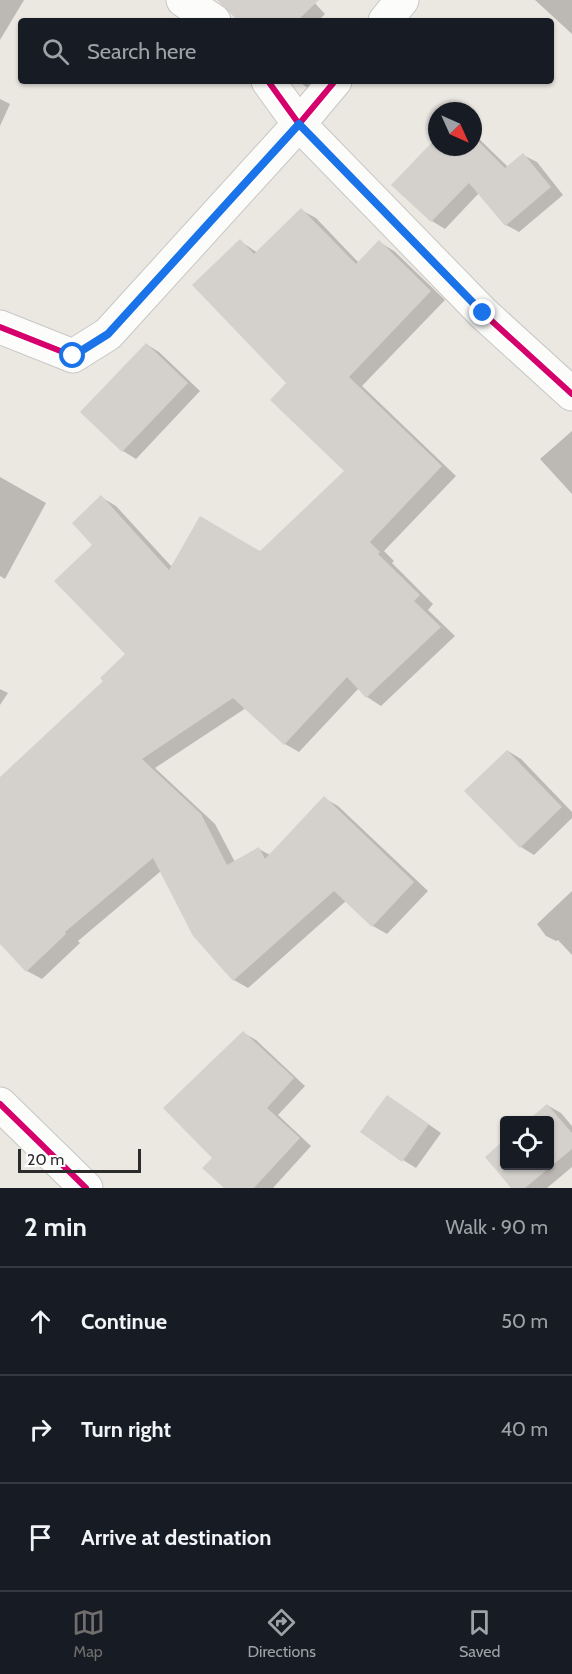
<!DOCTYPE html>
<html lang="en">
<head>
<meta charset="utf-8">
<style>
	body { margin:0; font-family:Cabin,sans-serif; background:#242831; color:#f1f3f6 }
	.controls { position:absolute; right:18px; bottom:18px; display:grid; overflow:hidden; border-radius:6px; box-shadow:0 2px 4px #0004 }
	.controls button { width:54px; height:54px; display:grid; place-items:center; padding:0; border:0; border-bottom:2px solid #363941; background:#171b24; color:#f1f3f6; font:30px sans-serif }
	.compass { position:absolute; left:428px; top:102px; width:54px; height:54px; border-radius:50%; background:#171b24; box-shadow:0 2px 4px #0004; rotate:135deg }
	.scale { position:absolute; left:18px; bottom:15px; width:123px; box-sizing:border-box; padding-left:6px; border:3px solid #2c2c2c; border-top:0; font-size:16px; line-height:21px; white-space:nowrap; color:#2c2c2c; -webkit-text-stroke:4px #fff; paint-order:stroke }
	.stop { position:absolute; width:18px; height:18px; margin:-14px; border:4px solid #1a73e8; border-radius:50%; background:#fff }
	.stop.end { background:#1a73e8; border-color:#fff; box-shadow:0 2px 6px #0008 }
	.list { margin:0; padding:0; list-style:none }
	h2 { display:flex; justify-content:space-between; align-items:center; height:78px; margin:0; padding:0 24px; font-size:26px }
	h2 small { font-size:20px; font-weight:400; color:#9ea1a6 }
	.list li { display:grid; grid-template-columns:39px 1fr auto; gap:18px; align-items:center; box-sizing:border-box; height:108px; padding:0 24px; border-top:2px solid #363941 }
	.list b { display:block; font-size:22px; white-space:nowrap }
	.list em { font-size:20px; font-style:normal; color:#9ea1a6 }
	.icon { flex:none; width:33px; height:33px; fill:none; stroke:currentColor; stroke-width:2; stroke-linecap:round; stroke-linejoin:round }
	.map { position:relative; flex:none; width:572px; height:1188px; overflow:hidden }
	.search { position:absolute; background:#171b24; box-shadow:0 2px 4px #0004; left:18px; right:18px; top:18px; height:66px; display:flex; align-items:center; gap:15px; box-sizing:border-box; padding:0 21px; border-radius:6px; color:#9ea1a6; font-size:22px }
	.sheet { height:402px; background:#171b24 }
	nav { display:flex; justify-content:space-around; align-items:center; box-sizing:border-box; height:84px; border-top:2px solid #363941; background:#171b24; font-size:16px; color:#9ea1a6 }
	nav a { display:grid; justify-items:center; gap:3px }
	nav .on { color:#6f6e6c }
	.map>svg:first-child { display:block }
</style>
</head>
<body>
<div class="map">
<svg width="572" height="1188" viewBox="0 0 572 1188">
	<rect width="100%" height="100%" fill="#ebe8e2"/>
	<g fill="#0003">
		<path d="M0,0H24L0,40Z"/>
		<path d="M244,0H312L325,14L318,21H241Z"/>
		<path d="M535,0H572V34Z"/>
		<path d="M298,81H327L315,93Z"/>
		<path d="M0,99L10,104L0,126Z"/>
		<path d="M473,133L508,167L523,155L537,162L563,195L519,232L506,225L479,193L445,229L432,221L437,139V147H473Z"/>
		<path d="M301,210L316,218L359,263L379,242L394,251L445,300L362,386L456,476L384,551L394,561L392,563L433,604L428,610L455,636L381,706L367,697L359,688L299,752L285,744L246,708L155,768L215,824L235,862L259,849L270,855L324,798L338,806L428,891L387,934L373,926L346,901L248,988L234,980L161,871L78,941L80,943L42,979L27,971L0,942V779L105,681L127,654L94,545L101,497L116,506L172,567L260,553L346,471L288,383L240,241L258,253Z"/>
		<path d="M146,344L159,352L200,391L136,459L123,451L82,412Z"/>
		<path d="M572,431V494L540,459Z"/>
		<path d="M0,477L46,503L5,579L0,576Z"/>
		<path d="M0,689L8,693L0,705Z"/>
		<path d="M508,751L521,759L572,812V818L534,855L521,847Z"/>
		<path d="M572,891V955L558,940L556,941L546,936L537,924Z"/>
		<path d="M244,1033L256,1040L305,1086L278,1115L311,1146L273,1188H226L214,1158Z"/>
		<path d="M401,1105L441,1133L416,1168L403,1160Z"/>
		<path d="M547,1105L561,1113L572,1126V1167L547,1188H513L487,1157L504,1142V1166H550V1120H530Z"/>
	</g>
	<g fill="#d4d1cd">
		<path d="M217,0H319L297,21H238Z"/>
		<path d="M473,136L505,168L523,153L551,187L505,226L469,183L431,222L391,185L437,137V147H473Z"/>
		<path d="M301,208L356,264L379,240L431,291L349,377L442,466L370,542L380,552L378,554L420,595L414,601L441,627L366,698L347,677L284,745L233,698L142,759L201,814L227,865L259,847L265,859L324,796L414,882L372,927L334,891L233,981L193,936L153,858L65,932L66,934L26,972L0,944V777L103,681L100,678L125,654L54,581L92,545L72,523L101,495L169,570L200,516L260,551L344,471L270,400L286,383L192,285L240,239L254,254Z"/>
		<path d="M146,343L188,383L122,452L80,412Z"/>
		<path d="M507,750L562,807L520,848L464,791Z"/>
		<path d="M243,1031L294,1078L267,1108L300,1138L254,1188H224L202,1168L212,1158L163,1108Z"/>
		<path d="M387,1095L429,1124L402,1162L360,1132Z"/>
		<path d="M547,1104L572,1133V1149L525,1188H511L485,1157L504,1140V1166H549V1120H528Z"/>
	</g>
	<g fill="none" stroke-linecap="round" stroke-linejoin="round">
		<g stroke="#c8c7c7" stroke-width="35">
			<g id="minor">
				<path d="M183,0L214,21"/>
				<path d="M385,21L402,0"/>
				<path d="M268,81L299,124L483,313L572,394"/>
				<path d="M0,327L73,356L108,334L299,124L335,81"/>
				<path d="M0,1104L86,1188"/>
			</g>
		</g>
		<use href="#minor" stroke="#fcfcfb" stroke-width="33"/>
		<g stroke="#fff" stroke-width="10">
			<g id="cycleway">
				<path d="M268,81L299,124L483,313L572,394"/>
				<path d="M0,327L73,356L108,334L299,124L335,81"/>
				<path d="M0,1104L86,1188"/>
			</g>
		</g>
		<use href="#cycleway" stroke="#d6006c" stroke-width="6"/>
	</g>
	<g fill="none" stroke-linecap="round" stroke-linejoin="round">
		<path stroke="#1a73e8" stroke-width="8" d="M73,356L108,334L299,124L483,313"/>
	</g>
</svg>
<div class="controls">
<button><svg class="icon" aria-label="locate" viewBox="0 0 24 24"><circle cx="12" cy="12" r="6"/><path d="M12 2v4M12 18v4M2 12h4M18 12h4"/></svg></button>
</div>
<svg class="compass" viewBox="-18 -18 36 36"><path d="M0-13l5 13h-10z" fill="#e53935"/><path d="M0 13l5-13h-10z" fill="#9ea1a6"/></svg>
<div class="scale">20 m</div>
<div class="stop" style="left:73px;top:356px"></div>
<div class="stop end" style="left:483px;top:313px"></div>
<div class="search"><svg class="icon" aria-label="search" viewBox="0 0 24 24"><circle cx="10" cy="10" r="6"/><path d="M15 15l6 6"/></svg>Search here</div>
</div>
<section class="sheet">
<h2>2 min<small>Walk · 90 m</small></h2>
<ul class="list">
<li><svg class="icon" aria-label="ahead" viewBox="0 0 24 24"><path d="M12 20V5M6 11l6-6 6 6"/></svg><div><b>Continue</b></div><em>50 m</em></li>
<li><svg class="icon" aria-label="right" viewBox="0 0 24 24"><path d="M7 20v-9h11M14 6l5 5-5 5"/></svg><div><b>Turn right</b></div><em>40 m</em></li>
<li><svg class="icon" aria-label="arrive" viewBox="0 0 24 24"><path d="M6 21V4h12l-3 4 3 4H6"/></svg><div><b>Arrive at destination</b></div></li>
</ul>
</section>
<nav>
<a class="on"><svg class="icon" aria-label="map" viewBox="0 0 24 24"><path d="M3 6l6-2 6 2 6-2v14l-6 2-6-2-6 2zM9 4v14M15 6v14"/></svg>Map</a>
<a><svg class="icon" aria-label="directions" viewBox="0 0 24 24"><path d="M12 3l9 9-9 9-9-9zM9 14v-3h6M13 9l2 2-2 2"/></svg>Directions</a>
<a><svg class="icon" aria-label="saved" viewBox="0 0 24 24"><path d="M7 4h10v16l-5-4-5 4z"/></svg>Saved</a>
</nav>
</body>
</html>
